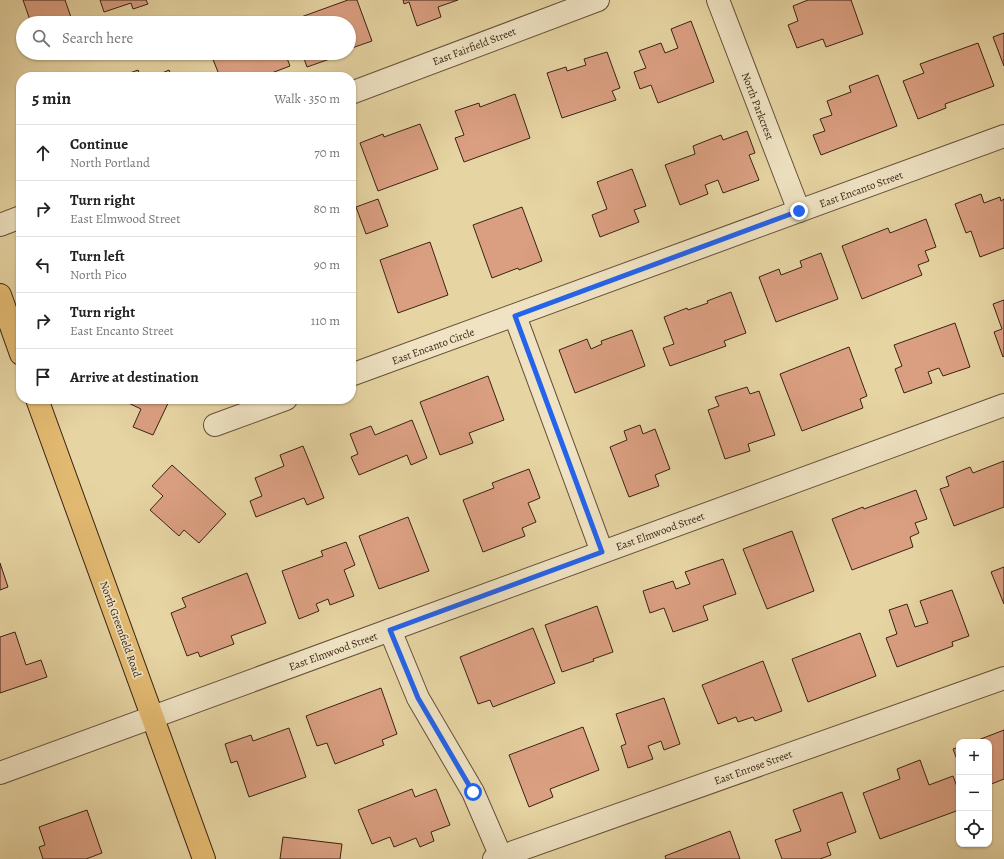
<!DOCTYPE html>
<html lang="en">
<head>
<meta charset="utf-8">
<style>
	body { margin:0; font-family:Alegreya,serif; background:#f6f6f6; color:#222 }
	.controls { position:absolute; right:12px; bottom:12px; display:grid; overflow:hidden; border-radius:8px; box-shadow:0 1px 3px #0004 }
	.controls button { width:36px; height:36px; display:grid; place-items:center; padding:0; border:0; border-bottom:1px solid #e0e0e0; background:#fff; color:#222; font:20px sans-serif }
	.stop { position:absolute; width:12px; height:12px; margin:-9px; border:3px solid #2563eb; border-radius:50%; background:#fff }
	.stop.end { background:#2563eb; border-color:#fff; box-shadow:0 1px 4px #0008 }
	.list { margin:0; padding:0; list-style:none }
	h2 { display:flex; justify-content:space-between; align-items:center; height:52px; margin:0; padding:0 16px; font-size:17px }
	h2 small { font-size:13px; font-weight:400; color:#767676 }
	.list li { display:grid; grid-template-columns:26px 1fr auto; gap:12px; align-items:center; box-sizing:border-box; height:56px; padding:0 16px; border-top:1px solid #e0e0e0 }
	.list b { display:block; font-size:15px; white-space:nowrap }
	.list p { margin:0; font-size:13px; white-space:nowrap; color:#767676 }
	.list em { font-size:13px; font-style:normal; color:#767676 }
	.icon { flex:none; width:22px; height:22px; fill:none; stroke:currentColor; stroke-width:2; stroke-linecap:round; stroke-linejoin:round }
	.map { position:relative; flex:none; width:1004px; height:859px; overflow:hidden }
	.search { position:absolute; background:#fff; box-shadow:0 1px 3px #0004; left:16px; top:16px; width:340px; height:44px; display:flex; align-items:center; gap:10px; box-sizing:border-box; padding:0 14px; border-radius:22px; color:#767676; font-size:15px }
	.panel { position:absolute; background:#fff; box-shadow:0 1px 3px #0004; left:16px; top:72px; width:340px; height:332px; border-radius:16px }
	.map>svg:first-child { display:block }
</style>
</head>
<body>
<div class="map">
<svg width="1004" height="859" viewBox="0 0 1004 859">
	<rect width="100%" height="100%" fill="#e6d4a2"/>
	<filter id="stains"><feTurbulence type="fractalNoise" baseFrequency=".005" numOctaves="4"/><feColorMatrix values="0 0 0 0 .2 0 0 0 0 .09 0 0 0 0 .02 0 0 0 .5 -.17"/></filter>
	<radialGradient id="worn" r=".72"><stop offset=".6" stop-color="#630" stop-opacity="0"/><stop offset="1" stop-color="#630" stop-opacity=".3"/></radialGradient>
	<g fill="#da9f81" stroke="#3a2315">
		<path d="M23,0H65L73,23H31Z"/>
		<path d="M100,0H146L148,4L133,9L131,3L104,12Z"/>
		<path d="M348,0H357L372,41L349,49V23H291L290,21Z"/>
		<path d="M403,0H458L438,7L441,17L417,26L409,2L404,4Z"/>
		<path d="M808,0H851L863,34L826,47L823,39L797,48L788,25L798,21L793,6Z"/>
		<path d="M691,21L714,82L658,103L651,85L640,89L634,72L646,68L639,51L661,43L665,53L678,48L671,29Z"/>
		<path d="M1004,33V66L993,37Z"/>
		<path d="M978,43L994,86L945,104L946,108L918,119L903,81L924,73L920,64Z"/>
		<path d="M607,52L620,88L612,91L616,100L562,118L547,73L566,67L567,71L586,65L584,59Z"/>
		<path d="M222,53H285L290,66L261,77H220L212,57Z"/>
		<path d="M302,53H344V54L307,67Z"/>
		<path d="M138,70L141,77H119Z"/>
		<path d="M169,70L172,77H153Z"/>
		<path d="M878,75L897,126L821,155L813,135L825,131L820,119L832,115L827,101L851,92L849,86Z"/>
		<path d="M515,94L530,138L464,162L455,138L464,135L455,111L479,103L480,107Z"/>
		<path d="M420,124L438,169L378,191L360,143L383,134L384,137Z"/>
		<path d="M747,131L755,153L749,155L759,180L723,193L718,180L705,185L708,194L680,205L665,165L695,154L693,146L721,135L723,140Z"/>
		<path d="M632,169L646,206L634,210L639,222L600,237L592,215L607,209L597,182Z"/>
		<path d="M981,194L984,203L1000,197L1001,201L1004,199V248L980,257L971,231L966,233L955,204Z"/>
		<path d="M378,199L388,226L366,234L356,207Z"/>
		<path d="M522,207L542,261L519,270L518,268L492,278L473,225Z"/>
		<path d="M926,219L936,247L925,251L929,261L918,265L922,275L862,299L842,246L888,228L890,233Z"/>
		<path d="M430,242L448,295L398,313L380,260Z"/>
		<path d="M821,253L838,299L776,322L759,277L779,269L781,275L802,267L800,261Z"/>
		<path d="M731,292L746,333L724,341L726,346L670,366L663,348L674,344L664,317L687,308L688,310L708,303L707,301Z"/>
		<path d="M1004,300V356L1003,357L994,332L1002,329L993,304Z"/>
		<path d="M955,323L970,367L943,376L939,368L928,372L932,383L904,393L895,369L902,366L894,345Z"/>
		<path d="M632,330L645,366L575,393L559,350L587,339L591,349L602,344L601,341Z"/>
		<path d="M849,347L867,396L860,399L863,408L802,431L780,374Z"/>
		<path d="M488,376L504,420L469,433L473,443L440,455L420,402Z"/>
		<path d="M747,387L750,394L759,391L775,435L748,444L750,451L725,459L708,410L719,406L715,397Z"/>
		<path d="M120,399H170L153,435L133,427L141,409Z"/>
		<path d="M412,420L427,458L411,465L407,455L359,475L351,457L358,454L350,434L371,426L375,435Z"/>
		<path d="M640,425L643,434L655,429L670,469L655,475L659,486L629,497L610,447L627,440L624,431Z"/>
		<path d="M303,446L324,498L307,505L304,498L256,517L250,501L262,496L255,478L284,466L280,455Z"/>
		<path d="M1004,461V507L954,526L940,489L949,486L946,477L970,467L973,473Z"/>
		<path d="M172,465L226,514L199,543L184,530L179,536L150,510L163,496L152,486Z"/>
		<path d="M529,469L540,498L528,503L536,522L522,528L525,536L483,552L463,500L494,488L492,483Z"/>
		<path d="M916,490L927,519L915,523L919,533L910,537L913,547L852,570L832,519L863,507L864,509Z"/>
		<path d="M408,517L429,571L379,589L359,536Z"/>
		<path d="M792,531L814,591L767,609L743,549Z"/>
		<path d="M346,542L355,565L344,570L354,596L330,605L328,599L316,604L319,611L299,619L282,571L323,556L321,551Z"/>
		<path d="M723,559L736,594L703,606L708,620L673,632L664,608L650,613L643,591L673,581L676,589L690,584L685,572Z"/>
		<path d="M0,563L8,587L0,590Z"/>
		<path d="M1004,567V604L991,572Z"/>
		<path d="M247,573L266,623L231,636L234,644L200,657L198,652L187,656L171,613L186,607L182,598Z"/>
		<path d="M952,590L969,636L952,642L953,646L897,667L886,638L897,634L889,610L907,604L915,627L928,623L920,601Z"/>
		<path d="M597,606L613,652L593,659L594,661L562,672L545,625Z"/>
		<path d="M533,628L555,683L493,707L490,700L478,704L460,657Z"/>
		<path d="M15,632L26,665L41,660L47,677L0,693V637Z"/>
		<path d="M860,633L876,676L808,702L792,659Z"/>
		<path d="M763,661L782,711L755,721L753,717L738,722L736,717L718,724L702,685Z"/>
		<path d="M381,688L397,734L382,740L384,745L335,764L327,743L317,746L306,716Z"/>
		<path d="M664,698L680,744L664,750L661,741L648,746L653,759L628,768L621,746L626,744L616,714Z"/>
		<path d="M583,727L599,770L550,789L553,797L529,807L509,755Z"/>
		<path d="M289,728L306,777L249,797L237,761L231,763L225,744L251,735L253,741Z"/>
		<path d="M1004,730V779L989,785V742H973Z"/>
		<path d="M959,747V765L953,749Z"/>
		<path d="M920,760L929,785L953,776L959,792V810L880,839L863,793L900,779L897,769Z"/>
		<path d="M412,789L415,797L436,789L450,825L431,832L434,841L420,847L416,838L394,847L390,837L372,844L358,810Z"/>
		<path d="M842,792L856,832L827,843L831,855L820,859H782L775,840L801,831L793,810Z"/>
		<path d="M87,810L102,853L86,859H43L39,847L45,845L39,827Z"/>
		<path d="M730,831L740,859H666L665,856Z"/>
		<path d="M283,837L342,844L340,859H280Z"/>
	</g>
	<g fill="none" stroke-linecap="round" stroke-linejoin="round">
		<g stroke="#654f38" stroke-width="24">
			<g id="minor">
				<path d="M718,0L799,211"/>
				<path d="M351,93L598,0"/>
				<path d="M0,225L21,217"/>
				<path d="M515,316L602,552"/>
				<path d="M351,375L1004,136"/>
				<path d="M215,425L286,399"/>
				<path d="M390,630L418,698L473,792L502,859"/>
				<path d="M0,773L1004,405"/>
				<path d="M494,859L1004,678"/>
			</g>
		</g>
		<g stroke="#3a2315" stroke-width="24">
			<g id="major">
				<path d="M0,295L21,354"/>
				<path d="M37,399L204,859"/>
			</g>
		</g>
		<use href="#minor" stroke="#efe3c3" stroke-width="22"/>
		<use href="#major" stroke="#e3ba71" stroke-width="22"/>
	</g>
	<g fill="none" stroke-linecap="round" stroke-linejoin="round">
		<path stroke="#2563eb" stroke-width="5" d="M473,792L418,698L390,630L602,552L515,316L799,211"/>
	</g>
	<g text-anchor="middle" stroke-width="3.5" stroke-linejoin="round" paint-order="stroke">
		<g font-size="11" fill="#3a2315" stroke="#efe3c3">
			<text transform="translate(474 46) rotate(-21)" y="4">East Fairfield Street</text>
			<text transform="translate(758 106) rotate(69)" y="4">North Parkcrest</text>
			<text transform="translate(861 189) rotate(-20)" y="4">East Encanto Street</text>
			<text transform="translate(433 346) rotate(-20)" y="4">East Encanto Circle</text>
			<text transform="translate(660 531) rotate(-20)" y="4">East Elmwood Street</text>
			<text transform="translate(121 629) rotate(70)" y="4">North Greenfield Road</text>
			<text transform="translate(333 651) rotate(-20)" y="4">East Elmwood Street</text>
			<text transform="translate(753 767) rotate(-20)" y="4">East Enrose Street</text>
		</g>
	</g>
	<rect width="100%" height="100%" filter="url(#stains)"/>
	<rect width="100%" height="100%" fill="url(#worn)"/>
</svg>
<div class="controls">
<button>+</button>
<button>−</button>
<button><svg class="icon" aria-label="locate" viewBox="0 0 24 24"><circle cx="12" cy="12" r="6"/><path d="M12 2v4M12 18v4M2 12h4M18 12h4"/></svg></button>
</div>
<div class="stop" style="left:473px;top:792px"></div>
<div class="stop end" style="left:799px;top:211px"></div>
<div class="search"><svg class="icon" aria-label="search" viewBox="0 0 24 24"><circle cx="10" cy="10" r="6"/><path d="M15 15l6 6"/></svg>Search here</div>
<section class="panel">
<h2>5 min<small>Walk · 350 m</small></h2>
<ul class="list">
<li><svg class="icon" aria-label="ahead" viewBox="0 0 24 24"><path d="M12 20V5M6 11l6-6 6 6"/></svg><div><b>Continue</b><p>North Portland</p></div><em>70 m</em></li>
<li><svg class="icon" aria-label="right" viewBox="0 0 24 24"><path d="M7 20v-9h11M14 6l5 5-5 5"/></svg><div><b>Turn right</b><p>East Elmwood Street</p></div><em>80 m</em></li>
<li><svg class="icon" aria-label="left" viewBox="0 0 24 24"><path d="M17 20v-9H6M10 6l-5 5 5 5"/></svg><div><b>Turn left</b><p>North Pico</p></div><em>90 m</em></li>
<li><svg class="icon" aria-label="right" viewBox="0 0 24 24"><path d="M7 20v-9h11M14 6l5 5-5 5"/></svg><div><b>Turn right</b><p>East Encanto Street</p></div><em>110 m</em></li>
<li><svg class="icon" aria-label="arrive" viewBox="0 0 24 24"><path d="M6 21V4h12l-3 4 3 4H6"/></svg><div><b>Arrive at destination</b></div></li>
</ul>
</section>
</div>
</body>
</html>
